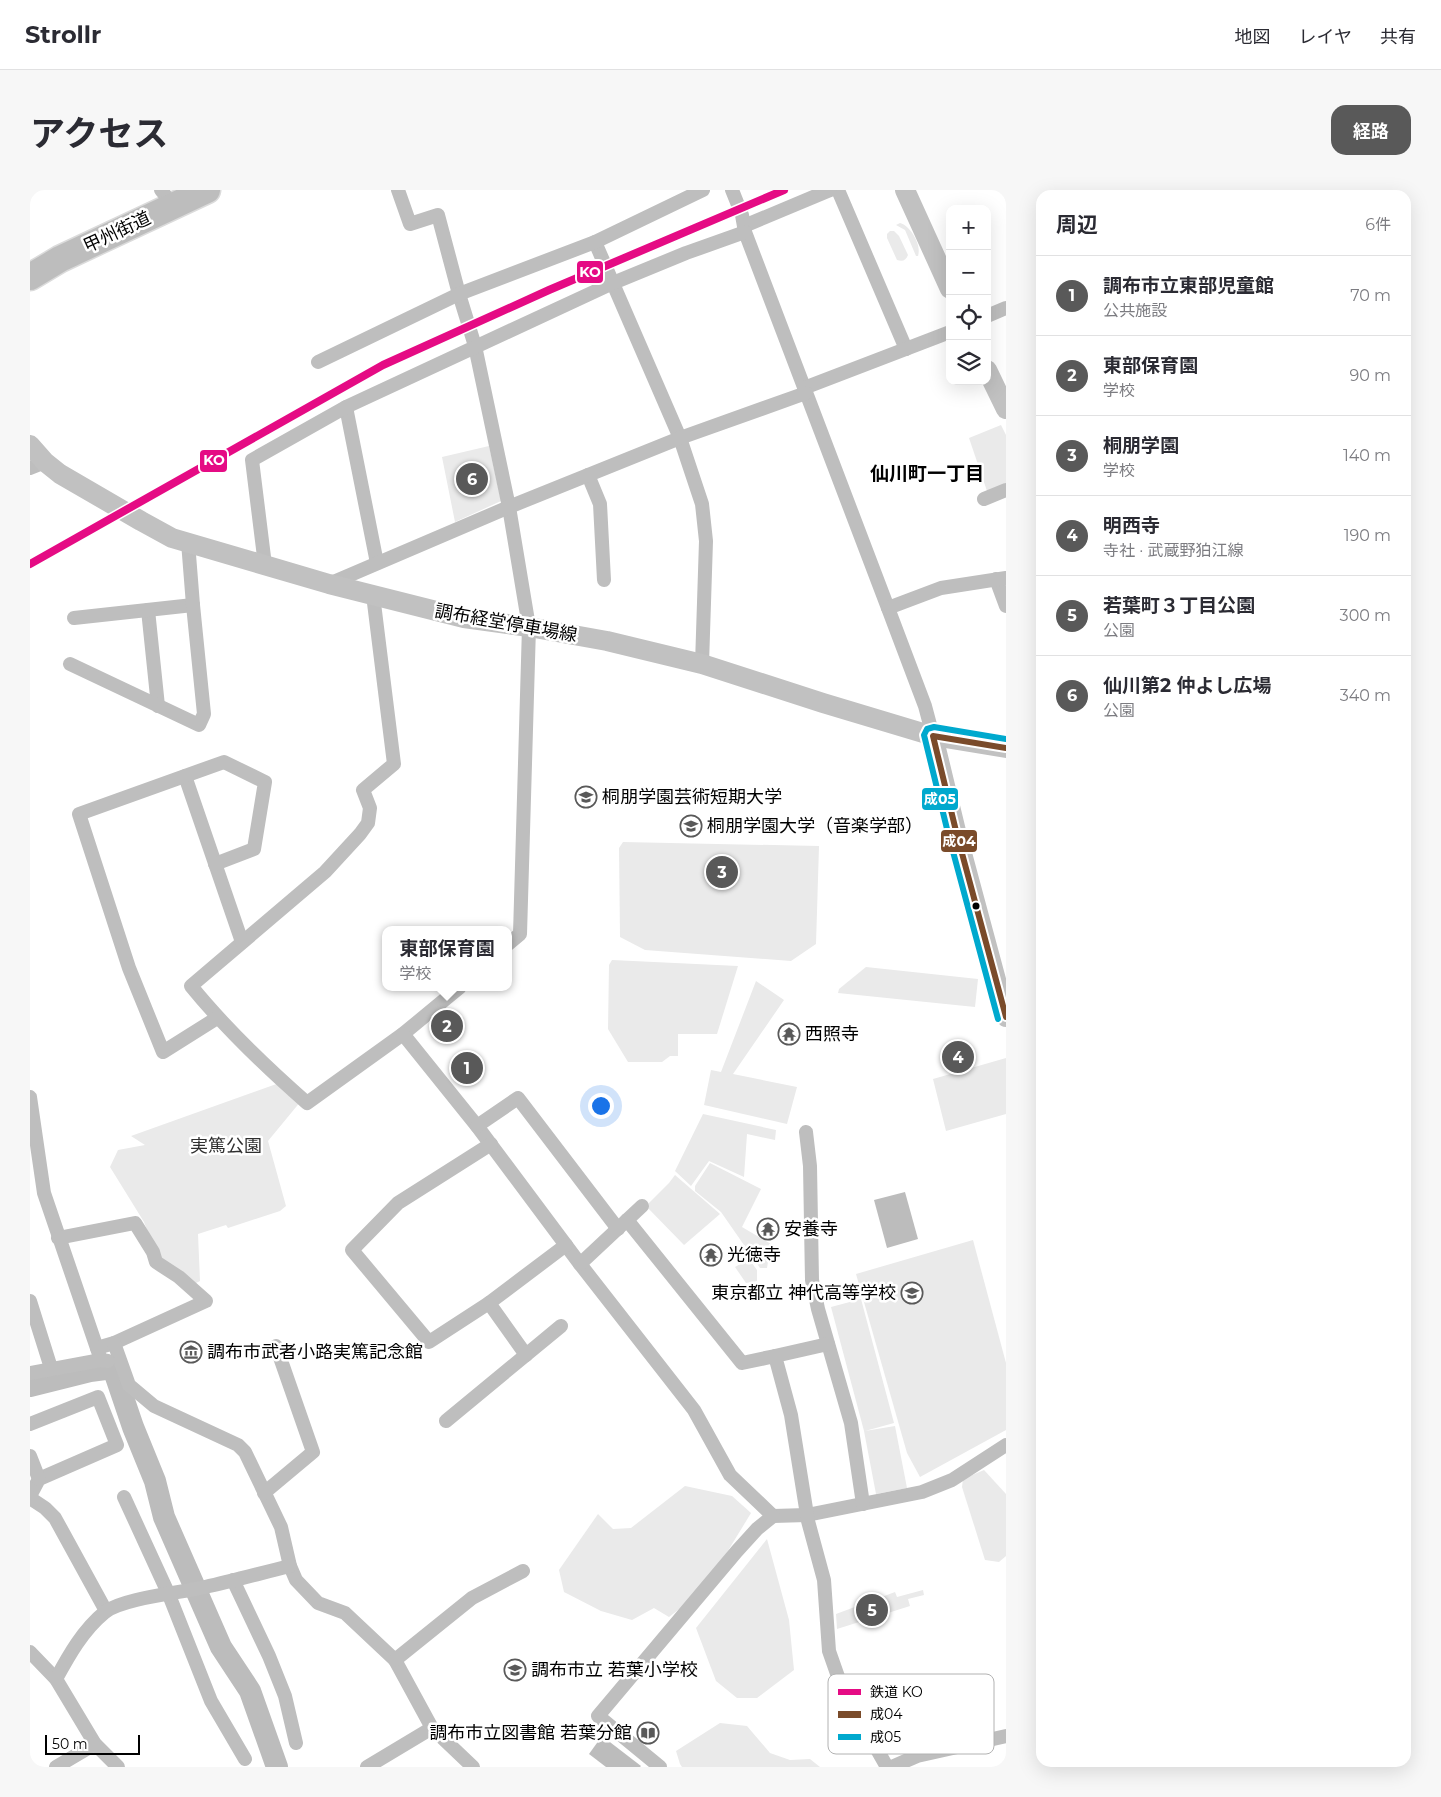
<!DOCTYPE html>
<html lang="ja">
<head>
<meta charset="utf-8">
<style>
	body { margin:0; font-family:Montserrat,"Noto Sans JP",sans-serif; background:#f7f7f7; color:#2b2b33 }
	.controls { position:absolute; right:15px; top:15px; display:grid; overflow:hidden; border-radius:10px; box-shadow:0 5px 20px #0002 }
	.controls button { width:45px; height:45px; display:grid; place-items:center; padding:0; border:0; border-bottom:1px solid #e1e1e2; background:#fff; color:#2b2b33; font:25px sans-serif }
	.scale { position:absolute; left:15px; bottom:12px; width:95px; box-sizing:border-box; padding-left:5px; border:2px solid #000; border-top:0; font-size:14px; line-height:18px; white-space:nowrap; color:#000; -webkit-text-stroke:4px #fff; paint-order:stroke }
	.you { position:absolute; left:570px; top:915px; width:18px; height:18px; margin:-12px; border:4px solid #fff; border-radius:50%; background:#1a73e8; box-shadow:0 0 0 8px #1a73e833 }
	.badge { display:grid; place-items:center; width:32px; height:32px; border-radius:50%; background:#595959; color:#fff; font-size:16px; font-weight:700 }
	.pin { position:absolute; translate:-50% -50%; border:2px solid #fff; box-shadow:0 1px 5px #0006 }
	.popup { position:absolute; left:352px; top:736px; width:130px; height:65px; box-sizing:border-box; display:grid; place-content:center; border-radius:10px; background:#fff; filter:drop-shadow(0 1px 4px #0005); font-size:16px; white-space:nowrap; color:#7c7c81 }
	.popup b { font-size:19px; color:#2b2b33 }
	.popup::after { content:''; position:absolute; left:50%; top:100%; margin-left:-10px; border:10px solid transparent; border-top-color:#fff }
	.list { margin:0; padding:0; list-style:none }
	h2 { display:flex; justify-content:space-between; align-items:center; height:65px; margin:0; padding:0 20px; font-size:21px }
	h2 small { font-size:16px; font-weight:400; color:#7c7c81 }
	.list li { display:grid; grid-template-columns:32px 1fr auto; gap:15px; align-items:center; box-sizing:border-box; height:80px; padding:0 20px; border-top:1px solid #e1e1e2 }
	.list b { display:block; font-size:19px; white-space:nowrap }
	.list p { margin:0; font-size:16px; white-space:nowrap; color:#7c7c81 }
	.list em { font-size:16px; font-style:normal; color:#7c7c81 }
	.icon { flex:none; width:28px; height:28px; fill:none; stroke:currentColor; stroke-width:2; stroke-linecap:round; stroke-linejoin:round }
	.map { position:relative; flex:none; width:976px; height:1577px; overflow:hidden; border-radius:15px }
	header { display:flex; align-items:center; gap:30px; box-sizing:border-box; height:70px; padding:0 25px; background:#fff; border-bottom:1px solid #e1e1e2 }
	header strong { font-size:24px }
	nav { display:flex; gap:28px; margin-inline-start:auto; font-size:18px }
	.intro { display:flex; align-items:center; justify-content:space-between; box-sizing:border-box; height:120px; padding:0 30px }
	h1 { margin:0; font-size:35px }
	.button { padding:12px 22px; border-radius:15px; background:#595959; color:#fff; font-size:18px; font-weight:700 }
	main { display:flex; gap:30px; padding:0 30px }
	aside { flex:1; background:#fff; border-radius:15px; box-shadow:0 5px 20px #0002 }
	.map>svg:first-child { display:block }
</style>
</head>
<body>
<header>
<strong>Strollr</strong>
<nav><a>地図</a><a>レイヤ</a><a>共有</a></nav>
</header>
<div class="intro"><h1>アクセス</h1><a class="button">経路</a></div>
<main>
<div class="map">
<svg width="976" height="1577" viewBox="0 0 976 1577">
	<rect width="100%" height="100%" fill="#fff"/>
	<g fill="#eaeaea">
		<path d="M870,33C881,36 892,56 888,66H886L875,40L866,35Z"/>
		<path d="M860,41H864L869,46L878,65C876,70 873,72 867,70L857,48V44Z"/>
		<path d="M971,235L976,245V296L958,304L939,248Z"/>
		<path d="M459,256L471,311L425,332L412,267Z"/>
		<path d="M593,652L789,656L786,754L761,771L615,760L590,747L589,658Z"/>
		<path d="M582,770L708,776L687,844H648V866H640L632,872H598L578,839L579,775Z"/>
		<path d="M836,777L948,789L945,817L808,803L809,799Z"/>
		<path d="M726,791L754,810L703,884L767,897L757,934L674,915L681,880L691,882Z"/>
		<path d="M976,868V924L916,941L903,889Z"/>
		<path d="M252,892L271,911L238,951L256,1016L250,1021L198,1038L196,1035L168,1044L170,1091L164,1094L129,1070L114,1032L80,977L88,960L115,955L101,946Z"/>
		<path d="M673,924L746,940L745,950L717,944L714,987L679,971L661,996L645,981Z"/>
		<path d="M680,973L731,999L712,1037L741,1054L737,1078H730L691,1022L665,1001V996Z"/>
		<path d="M645,985L690,1024L654,1055L616,1016L639,993Z"/>
		<path d="M943,1050L976,1173V1240L890,1287L877,1263L826,1084Z"/>
		<path d="M719,1069L727,1080V1091L716,1093L705,1077Z"/>
		<path d="M831,1109L864,1233L835,1241L865,1236L877,1298L846,1304L834,1241L801,1117Z"/>
		<path d="M954,1280L976,1304V1366L969,1372L955,1370L932,1297L933,1289Z"/>
		<path d="M655,1296L702,1306L721,1323L696,1364L666,1406L639,1427L624,1418L602,1430L571,1421L534,1402L529,1380L568,1324L583,1339L601,1338Z"/>
		<path d="M737,1349L759,1430L764,1480L727,1508H707L686,1491L666,1438Z"/>
		<path d="M893,1400L894,1405L878,1409L880,1416L807,1439L806,1424L865,1402L867,1407Z"/>
		<path d="M690,1533L717,1536L740,1563L760,1570L780,1569L790,1577H652L650,1574L646,1561Z"/>
	</g>
	<g fill="#bcbcbc">
		<path d="M875,1002L888,1049L857,1058L844,1010Z"/>
		<path d="M572,1546L611,1576L610,1577H576L559,1564Z"/>
	</g>
	<g fill="none" stroke-linecap="round" stroke-linejoin="round">
		<path stroke="#bcbcbc" stroke-width="22" d="M0,1196L60,1181L83,1178L103,1237L125,1291L134,1327L191,1457L220,1501L247,1577"/>
		<g stroke="#dbdbdb" stroke-width="29">
			<path id="highway" d="M0,87L30,69L177,0"/>
		</g>
		<g stroke="#bebebe" stroke-width="14">
			<path d="M131,0L135,5"/>
			<path d="M368,0L380,34L408,25L429,104L445,156L479,317L499,437L490,744L478,754"/>
			<path d="M702,0L712,25L715,42L858,418L895,516L903,546"/>
			<path d="M808,0L876,159"/>
			<path d="M714,36L800,0"/>
			<path d="M565,52L650,248L672,314L676,351L672,474"/>
			<path d="M957,126L976,118"/>
			<path d="M288,172L429,104L565,52L673,0"/>
			<path d="M774,198L920,142"/>
			<path d="M316,217L347,373"/>
			<path d="M0,278L15,272"/>
			<path d="M558,285L570,314L574,390"/>
			<path d="M954,309L976,300"/>
			<path d="M235,375L222,270L316,217L583,93L656,63L715,42"/>
			<path d="M966,389L976,416"/>
			<path d="M299,394L479,317L650,248L776,203"/>
			<path d="M343,405L364,574L333,600L340,618L338,633L330,644L295,682L161,796C196,839 236,877 277,913L373,844L430,797"/>
			<path d="M858,418L911,398L976,388"/>
			<path d="M118,420L128,516"/>
			<path d="M44,428L163,415"/>
			<path d="M40,474L169,535L174,524L163,415L158,352"/>
			<path d="M155,586L212,752"/>
			<path d="M185,674L224,659L235,592L194,572L49,624L99,778L133,862L187,828"/>
			<path d="M373,844L447,936L550,1074L664,1220L700,1285L743,1326L777,1325L892,1302L922,1290L976,1255"/>
			<path d="M0,907L14,1003L71,1170"/>
			<path d="M447,936L488,908L588,1039"/>
			<path d="M776,942L780,976L782,1090L788,1119L821,1233L833,1314"/>
			<path d="M461,954L368,1013L322,1060L399,1152L459,1113L536,1055"/>
			<path d="M597,1030L712,1173L745,1166"/>
			<path d="M28,1048L105,1033L123,1062L126,1072L149,1087L176,1111L84,1153L67,1158"/>
			<path d="M550,1074L612,1016"/>
			<path d="M0,1111L21,1178"/>
			<path d="M459,1113L496,1165"/>
			<path d="M84,1153L99,1195L124,1216L208,1255L215,1262L251,1337L260,1376L266,1390L288,1413L315,1423L365,1470L402,1538L443,1577"/>
			<path d="M798,1154L745,1166L761,1225L778,1331L794,1390L799,1461L812,1498L857,1577"/>
			<path d="M0,1183L71,1170L78,1171"/>
			<path d="M416,1231L531,1136"/>
			<path d="M0,1234L68,1207L87,1255L9,1289L0,1306"/>
			<path d="M0,1266L9,1289"/>
			<path d="M234,1303L283,1262L246,1156"/>
			<path d="M94,1307L139,1405L181,1511L215,1569"/>
			<path d="M0,1308L15,1318L25,1328L76,1421"/>
			<path d="M203,1390L239,1466L255,1506L266,1553"/>
			<path d="M0,1462L26,1489L65,1554L88,1577"/>
			<path d="M365,1470L442,1408L493,1381"/>
			<path d="M26,1489C39,1465 53,1440 75,1422C94,1408 150,1403 175,1397C203,1391 231,1383 260,1376"/>
			<path d="M26,1577L65,1554"/>
			<path d="M337,1577L402,1538"/>
			<path d="M630,1577L568,1526L707,1361L727,1339L743,1326"/>
			<path d="M862,1577L887,1566L976,1546"/>
		</g>
		<g stroke="#c1c1c1" stroke-width="20">
			<path d="M875,0L920,99"/>
			<path d="M957,180L976,219"/>
			<path d="M0,255L15,272L30,284L111,331L142,348L299,394L434,428L499,437L577,451L672,474L793,513L903,546L976,558"/>
			<path d="M903,546L926,641L976,827"/>
		</g>
		<use href="#highway" stroke="#bdbdbd" stroke-width="26"/>
		<g stroke="#fff" stroke-width="10">
			<path id="bus-1" d="M976,558L903,546L926,641L976,827"/>
		</g>
		<g stroke="#fff" stroke-width="10">
			<path id="bus-2" d="M968,829L918,643L894,545L897,539L904,537L976,549"/>
		</g>
		<use href="#bus-1" stroke="#7a4b2a" stroke-width="6"/>
		<use href="#bus-2" stroke="#00a9ce" stroke-width="6"/>
		<g stroke="#fff" stroke-width="11">
			<path id="rail-1" d="M0,374L353,175L519,100L754,0"/>
		</g>
		<use href="#rail-1" stroke="#e50b84" stroke-width="8"/>
	</g>
	<defs>
		<g id="university-ring" transform="scale(1.125)"><circle r="9.5" fill="#fff" stroke="#595959" stroke-width="1.5"/><path d="M0-5L7-2L0 1L-7-2ZM-4 1L0 2.5L4 1V4Q0 6-4 4Z" fill="#595959"/></g>
		<g id="temple-ring" transform="scale(1.125)"><circle r="9.5" fill="#fff" stroke="#595959" stroke-width="1.5"/><path d="M0-6L5-2H3V0L6.5 2.5H4V6H1.5V3h-3V6H-4V2.5H-6.5L-3 0V-2H-5Z" fill="#595959"/></g>
		<g id="school-ring" transform="scale(1.125)"><circle r="9.5" fill="#fff" stroke="#595959" stroke-width="1.5"/><path d="M0-5L7-2L0 1L-7-2ZM-4 1L0 2.5L4 1V4Q0 6-4 4Z" fill="#595959"/></g>
		<g id="museum-ring" transform="scale(1.125)"><circle r="9.5" fill="#fff" stroke="#595959" stroke-width="1.5"/><path d="M0-6L6-3V-2H-6V-3ZM-5-1h2V3h-2ZM-1-1h2V3h-2ZM3-1h2V3H3ZM-6 4H6V6H-6Z" fill="#595959"/></g>
		<g id="library-ring" transform="scale(1.125)"><circle r="9.5" fill="#fff" stroke="#595959" stroke-width="1.5"/><path d="M-6-4Q-3-5.5-.7-3.5V5Q-3 3-6 4ZM6-4Q3-5.5 .7-3.5V5Q3 3 6 4Z" fill="#595959"/></g>
	</defs>
	<g fill-rule="evenodd">
		<use href="#university-ring" x="556" y="607"/>
		<use href="#university-ring" x="661" y="636"/>
		<use href="#temple-ring" x="759" y="844"/>
		<use href="#temple-ring" x="738" y="1039"/>
		<use href="#temple-ring" x="681" y="1065"/>
		<use href="#school-ring" x="882" y="1103"/>
		<use href="#museum-ring" x="161" y="1162"/>
		<use href="#school-ring" x="485" y="1480"/>
		<use href="#library-ring" x="618" y="1543"/>
	</g>
	<circle fill="#000" stroke="#fff" stroke-width="2" cx="946" cy="716" r="4.5"/>
	<g text-anchor="middle" stroke-width="5" stroke-linejoin="round" paint-order="stroke">
		<g font-size="18" fill="#000" stroke="#fff">
			<text transform="translate(87 42) rotate(-25)" y="6">甲州街道</text>
			<text transform="translate(476 433) rotate(10)" y="6">調布経堂停車場線</text>
		</g>
		<g font-size="18" fill="#000" stroke="#fff" text-anchor="start">
			<text x="572" y="613">桐朋学園芸術短期大学</text>
			<text x="677" y="642">桐朋学園大学（音楽学部）</text>
			<text x="775" y="850">西照寺</text>
			<text x="754" y="1045">安養寺</text>
			<text x="697" y="1071">光徳寺</text>
			<text x="866" y="1109" text-anchor="end">東京都立 神代高等学校</text>
			<text x="177" y="1168">調布市武者小路実篤記念館</text>
			<text x="501" y="1486">調布市立 若葉小学校</text>
			<text x="602" y="1549" text-anchor="end">調布市立図書館 若葉分館</text>
		</g>
		<g font-size="18" fill="#2f2f2f" stroke="#fff">
			<text x="196" y="962">実篤公園</text>
		</g>
		<g font-size="19" font-weight="bold" fill="#000" stroke="#fff">
			<text x="897" y="290">仙川町一丁目</text>
		</g>
	</g>
	<rect x="798" y="1484" width="166" height="80" rx="8" fill="#fff" stroke="#b2b2b2" stroke-width="1"/>
	<rect x="808" y="1499" width="23" height="6" fill="#e50b84"/>
	<rect x="808" y="1521" width="23" height="7" fill="#7a4b2a"/>
	<rect x="808" y="1544" width="23" height="6" fill="#00a9ce"/>
	<g font-size="14" fill="#000">
		<text x="840" y="1507">鉄道 KO</text>
		<text x="840" y="1529">成04</text>
		<text x="840" y="1552">成05</text>
	</g>
	<g stroke="#fff" stroke-width="2">
		<rect x="546" y="70" width="28" height="24" rx="5" fill="#e50b84"/>
		<rect x="169" y="259" width="29" height="24" rx="5" fill="#e50b84"/>
		<rect x="891" y="597" width="38" height="24" rx="5" fill="#00a9ce"/>
		<rect x="910" y="639" width="38" height="24" rx="5" fill="#7a4b2a"/>
	</g>
	<g font-size="14" text-anchor="middle" font-weight="bold" fill="#fff">
		<text x="560" y="87">KO</text>
		<text x="184" y="275">KO</text>
		<text x="910" y="614">成05</text>
		<text x="929" y="656">成04</text>
	</g>
</svg>
<div class="controls">
<button>+</button>
<button>−</button>
<button><svg class="icon" aria-label="locate" viewBox="0 0 24 24"><circle cx="12" cy="12" r="6"/><path d="M12 2v4M12 18v4M2 12h4M18 12h4"/></svg></button>
<button><svg class="icon" aria-label="layers" viewBox="0 0 24 24"><path d="M12 4l9 5-9 5-9-5zM3 14l9 5 9-5"/></svg></button>
</div>
<div class="scale">50 m</div>
<div class="you"></div>
<div class="pin badge" style="left:437px;top:878px">1</div>
<div class="pin badge" style="left:417px;top:836px">2</div>
<div class="popup"><b>東部保育園</b>学校</div>
<div class="pin badge" style="left:692px;top:682px">3</div>
<div class="pin badge" style="left:928px;top:867px">4</div>
<div class="pin badge" style="left:842px;top:1420px">5</div>
<div class="pin badge" style="left:442px;top:289px">6</div>
</div>
<aside>
<h2>周辺<small>6件</small></h2>
<ul class="list">
<li><span class="badge">1</span><div><b>調布市立東部児童館</b><p>公共施設</p></div><em>70 m</em></li>
<li><span class="badge">2</span><div><b>東部保育園</b><p>学校</p></div><em>90 m</em></li>
<li><span class="badge">3</span><div><b>桐朋学園</b><p>学校</p></div><em>140 m</em></li>
<li><span class="badge">4</span><div><b>明西寺</b><p>寺社 · 武蔵野狛江線</p></div><em>190 m</em></li>
<li><span class="badge">5</span><div><b>若葉町３丁目公園</b><p>公園</p></div><em>300 m</em></li>
<li><span class="badge">6</span><div><b>仙川第2 仲よし広場</b><p>公園</p></div><em>340 m</em></li>
</ul>
</aside>
</main>
</body>
</html>
